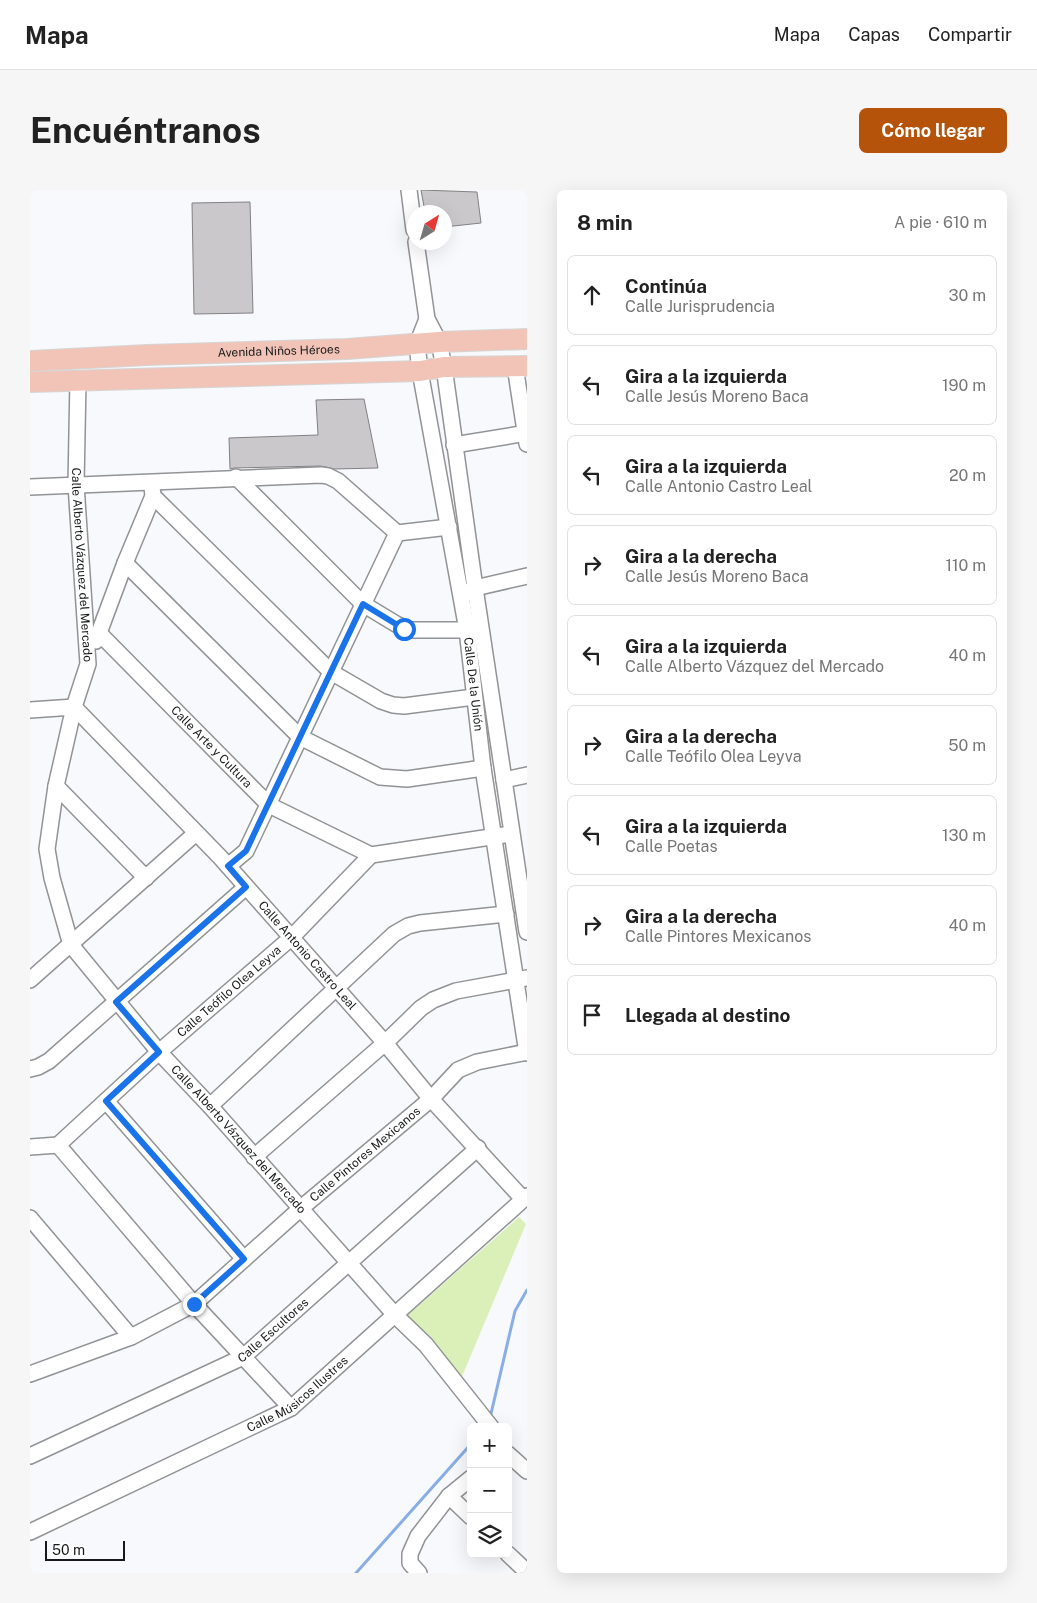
<!DOCTYPE html>
<html lang="es">
<head>
<meta charset="utf-8">
<style>
	body { margin:0; font-family:"Public Sans",sans-serif; background:#f6f6f6; color:#222 }
	.controls { position:absolute; right:15px; bottom:15px; display:grid; overflow:hidden; border-radius:8px; box-shadow:0 5px 20px #0002 }
	.controls button { width:45px; height:45px; display:grid; place-items:center; padding:0; border:0; border-bottom:1px solid #e0e0e0; background:#fff; color:#222; font:25px sans-serif }
	.compass { position:absolute; left:377px; top:15px; width:45px; height:45px; border-radius:50%; background:#fff; box-shadow:0 5px 20px #0002; rotate:37deg }
	.scale { position:absolute; left:15px; bottom:12px; width:80px; box-sizing:border-box; padding-left:5px; border:2px solid #18191a; border-top:0; font-size:14px; line-height:18px; white-space:nowrap; color:#18191a; -webkit-text-stroke:4px #fff; paint-order:stroke }
	.stop { position:absolute; width:15px; height:15px; margin:-11px; border:4px solid #1a73e8; border-radius:50%; background:#fff }
	.stop.end { background:#1a73e8; border-color:#fff; box-shadow:0 1px 5px #0008 }
	.list { margin:0; padding:0; list-style:none }
	h2 { display:flex; justify-content:space-between; align-items:center; height:65px; margin:0; padding:0 20px; font-size:21px }
	h2 small { font-size:16px; font-weight:400; color:#767676 }
	.list li { display:grid; grid-template-columns:32px 1fr auto; gap:15px; align-items:center; box-sizing:border-box; height:80px; margin:0 10px 10px; padding:0 10px; border:1px solid #e0e0e0; border-radius:8px }
	.list b { display:block; font-size:19px; white-space:nowrap }
	.list p { margin:0; font-size:16px; white-space:nowrap; color:#767676 }
	.list em { font-size:16px; font-style:normal; color:#767676 }
	.icon { flex:none; width:28px; height:28px; fill:none; stroke:currentColor; stroke-width:2; stroke-linecap:round; stroke-linejoin:round }
	.map { position:relative; flex:none; width:497px; height:1383px; overflow:hidden; border-radius:8px }
	header { display:flex; align-items:center; gap:30px; box-sizing:border-box; height:70px; padding:0 25px; background:#fff; border-bottom:1px solid #e0e0e0 }
	header strong { font-size:24px }
	nav { display:flex; gap:28px; margin-inline-start:auto; font-size:18px }
	.intro { display:flex; align-items:center; justify-content:space-between; box-sizing:border-box; height:120px; padding:0 30px }
	h1 { margin:0; font-size:35px }
	.button { padding:12px 22px; border-radius:8px; background:#b45309; color:#fff; font-size:18px; font-weight:700 }
	main { display:flex; gap:30px; padding:0 30px }
	aside { flex:1; background:#fff; border-radius:8px; box-shadow:0 5px 20px #0002 }
	.map>svg:first-child { display:block }
</style>
</head>
<body>
<header>
<strong>Mapa</strong>
<nav><a>Mapa</a><a>Capas</a><a>Compartir</a></nav>
</header>
<div class="intro"><h1>Encuéntranos</h1><a class="button">Cómo llegar</a></div>
<main>
<div class="map">
<svg width="497" height="1383" viewBox="0 0 497 1383">
	<rect width="100%" height="100%" fill="#f8f9fc"/>
	<path fill="#dbf0b9" d="M489,1027L496,1034L431,1189L378,1125Z"/>
	<g fill="none" stroke-linecap="round" stroke-linejoin="round">
		<g stroke="#89ade5" stroke-width="3">
			<path d="M460,1228L485,1121L497,1100"/>
			<path d="M326,1383L441,1254"/>
		</g>
	</g>
	<g fill="#cac8ca" stroke="#828083">
		<path d="M391,0L447,2L451,33L414,37V22H395Z"/>
		<path d="M220,12L223,123L164,124L162,13Z"/>
		<path d="M334,209L348,278L304,279L291,276L204,278L200,279L199,248L288,245L286,210Z"/>
	</g>
	<g fill="none" stroke-linecap="round" stroke-linejoin="round">
		<g stroke="#919395" stroke-width="18">
			<g id="minor">
				<path d="M379,0L384,40"/>
				<path d="M386,52L397,129L409,152L414,177L445,398L497,742"/>
				<path id="s1" d="M397,129L387,154L390,181L437,440L453,578L497,863"/>
				<path d="M485,176L497,254"/>
				<path id="s2" d="M48,190L46,295L58,474L44,517L26,596L17,659L22,688L41,755L129,862L180,916L365,1125L396,1155L461,1237"/>
				<path d="M424,255L497,243"/>
				<path d="M206,287L333,414L366,434L379,440H437L447,442"/>
				<path d="M0,297L291,285L298,286L308,291L367,343L419,337"/>
				<path d="M123,306L301,482L351,511L363,515L374,516L444,507"/>
				<path d="M95,373L270,547L350,587L377,589L453,578"/>
				<path d="M436,403L445,398L497,386"/>
				<path id="s3" d="M69,443L239,615L341,665L474,645"/>
				<path d="M66,451L95,373L123,306L122,297"/>
				<path id="s4" d="M0,520L44,517L190,667L355,853L401,909L493,1009"/>
				<path d="M474,590L497,585"/>
				<path d="M26,596L116,688"/>
				<path d="M198,676L216,661L367,343"/>
				<path d="M0,790L166,643"/>
				<path d="M0,879L8,877L19,871L216,697"/>
				<path d="M76,911L214,1069"/>
				<path d="M180,916L364,744L378,736L390,733L476,724"/>
				<path d="M28,955L164,1114L261,1218"/>
				<path id="s5" d="M0,957L28,955L129,862L261,748L341,665"/>
				<path d="M224,967L355,853L391,818L403,810L426,801L497,788"/>
				<path d="M0,1028L101,1147"/>
				<path id="s6" d="M0,1184L101,1147L164,1114L270,1019L401,909L428,880L447,872L497,862"/>
				<path d="M478,1264L497,1281"/>
				<path id="s7" d="M0,1266L213,1167L448,958"/>
				<path d="M419,1306L441,1327"/>
				<path id="s8" d="M0,1342L261,1218L497,1006"/>
				<path d="M478,1364L497,1382"/>
				<path d="M389,1383L380,1373V1364L388,1346L419,1306L441,1288"/>
			</g>
		</g>
		<g stroke="#d5d6d6" stroke-width="22">
			<g id="major">
				<path id="s9" d="M0,171L117,165L317,159L409,152L497,149"/>
				<path d="M0,192L390,181L414,177L497,176"/>
			</g>
		</g>
		<use href="#minor" stroke="#fff" stroke-width="15"/>
		<use href="#major" stroke="#f1c4b7" stroke-width="20"/>
	</g>
	<g fill="none" stroke-linecap="round" stroke-linejoin="round">
		<path stroke="#1a73e8" stroke-width="6" d="M164,1114L214,1069L76,911L129,862L86,812L216,697L198,676L216,661L333,414L374,439"/>
	</g>
	<g text-anchor="middle" stroke-width="4" stroke-linejoin="round" paint-order="stroke">
		<g font-size="12" fill="#18191a" stroke="#fff">
			<text dy="4" stroke="none"><textPath href="#s9" startOffset="249">Avenida Niños Héroes</textPath></text>
			<text dy="4" stroke="none"><textPath href="#s2" startOffset="185">Calle Alberto Vázquez del Mercado</textPath></text>
			<text dy="4" stroke="none"><textPath href="#s1" startOffset="372">Calle De la Unión</textPath></text>
			<text dy="4" stroke="none"><textPath href="#s3" startOffset="160">Calle Arte y Cultura</textPath></text>
			<text dy="4" stroke="none"><textPath href="#s4" startOffset="385">Calle Antonio Castro Leal</textPath></text>
			<text dy="4" stroke="none"><textPath href="#s5" startOffset="258">Calle Teófilo Olea Leyva</textPath></text>
			<text dy="4" stroke="none"><textPath href="#s2" startOffset="830">Calle Alberto Vázquez del Mercado</textPath></text>
			<text dy="4" stroke="none"><textPath href="#s6" startOffset="406">Calle Pintores Mexicanos</textPath></text>
			<text dy="4" stroke="none"><textPath href="#s7" startOffset="275">Calle Escultores</textPath></text>
			<text dy="4" stroke="none"><textPath href="#s8" startOffset="302">Calle Músicos Ilustres</textPath></text>
		</g>
	</g>
</svg>
<div class="controls">
<button>+</button>
<button>−</button>
<button><svg class="icon" aria-label="layers" viewBox="0 0 24 24"><path d="M12 4l9 5-9 5-9-5zM3 14l9 5 9-5"/></svg></button>
</div>
<svg class="compass" viewBox="-18 -18 36 36"><path d="M0-13l5 13h-10z" fill="#e53935"/><path d="M0 13l5-13h-10z" fill="#767676"/></svg>
<div class="scale">50 m</div>
<div class="stop" style="left:374px;top:439px"></div>
<div class="stop end" style="left:164px;top:1114px"></div>
</div>
<aside>
<h2>8 min<small>A pie · 610 m</small></h2>
<ul class="list">
<li><svg class="icon" aria-label="ahead" viewBox="0 0 24 24"><path d="M12 20V5M6 11l6-6 6 6"/></svg><div><b>Continúa</b><p>Calle Jurisprudencia</p></div><em>30 m</em></li>
<li><svg class="icon" aria-label="left" viewBox="0 0 24 24"><path d="M17 20v-9H6M10 6l-5 5 5 5"/></svg><div><b>Gira a la izquierda</b><p>Calle Jesús Moreno Baca</p></div><em>190 m</em></li>
<li><svg class="icon" aria-label="left" viewBox="0 0 24 24"><path d="M17 20v-9H6M10 6l-5 5 5 5"/></svg><div><b>Gira a la izquierda</b><p>Calle Antonio Castro Leal</p></div><em>20 m</em></li>
<li><svg class="icon" aria-label="right" viewBox="0 0 24 24"><path d="M7 20v-9h11M14 6l5 5-5 5"/></svg><div><b>Gira a la derecha</b><p>Calle Jesús Moreno Baca</p></div><em>110 m</em></li>
<li><svg class="icon" aria-label="left" viewBox="0 0 24 24"><path d="M17 20v-9H6M10 6l-5 5 5 5"/></svg><div><b>Gira a la izquierda</b><p>Calle Alberto Vázquez del Mercado</p></div><em>40 m</em></li>
<li><svg class="icon" aria-label="right" viewBox="0 0 24 24"><path d="M7 20v-9h11M14 6l5 5-5 5"/></svg><div><b>Gira a la derecha</b><p>Calle Teófilo Olea Leyva</p></div><em>50 m</em></li>
<li><svg class="icon" aria-label="left" viewBox="0 0 24 24"><path d="M17 20v-9H6M10 6l-5 5 5 5"/></svg><div><b>Gira a la izquierda</b><p>Calle Poetas</p></div><em>130 m</em></li>
<li><svg class="icon" aria-label="right" viewBox="0 0 24 24"><path d="M7 20v-9h11M14 6l5 5-5 5"/></svg><div><b>Gira a la derecha</b><p>Calle Pintores Mexicanos</p></div><em>40 m</em></li>
<li><svg class="icon" aria-label="arrive" viewBox="0 0 24 24"><path d="M6 21V4h12l-3 4 3 4H6"/></svg><div><b>Llegada al destino</b></div></li>
</ul>
</aside>
</main>
</body>
</html>
